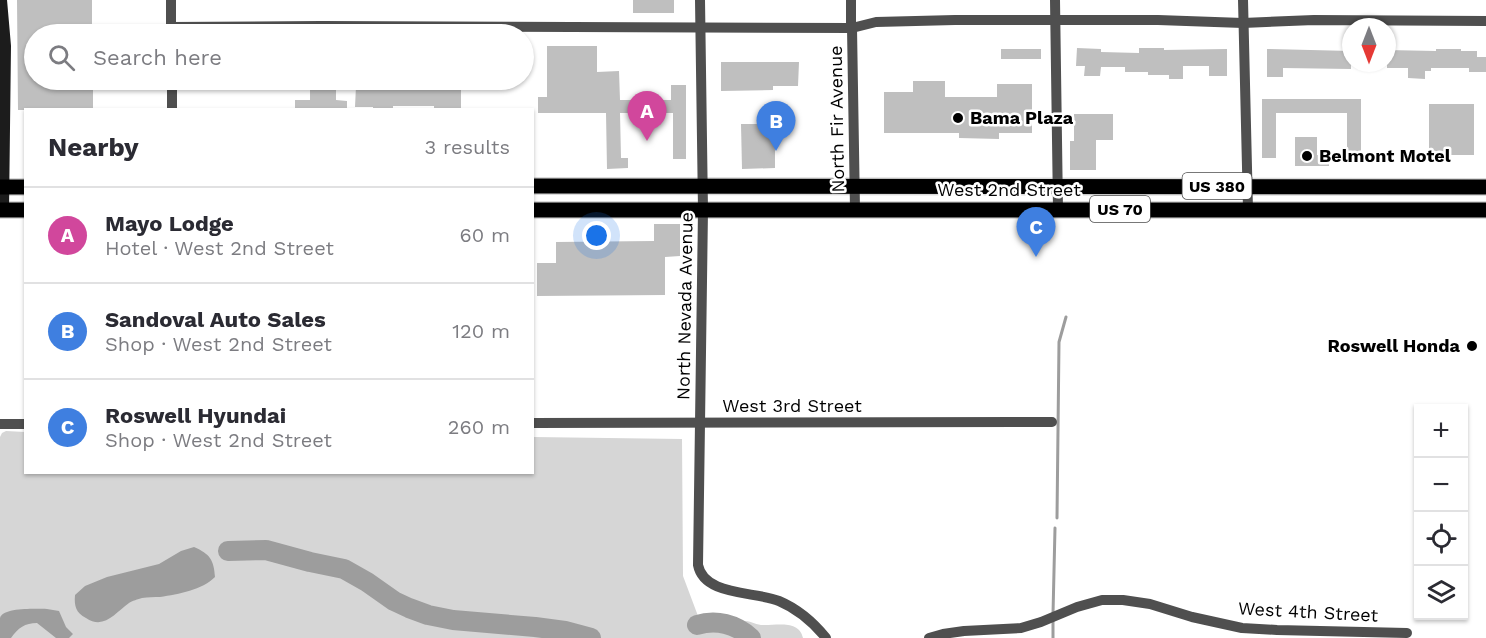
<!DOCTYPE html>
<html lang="en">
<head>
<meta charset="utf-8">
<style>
	body { margin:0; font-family:"Work Sans",sans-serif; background:#f2f2f3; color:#2b2b33 }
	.controls { position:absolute; right:18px; bottom:18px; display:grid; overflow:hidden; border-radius:0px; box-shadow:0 2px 4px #0004 }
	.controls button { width:54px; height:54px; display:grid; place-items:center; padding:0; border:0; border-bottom:2px solid #e1e1e2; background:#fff; color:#2b2b33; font:30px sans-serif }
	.compass { position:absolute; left:1342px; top:18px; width:54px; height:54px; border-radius:50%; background:#fff; box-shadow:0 2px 4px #0004; rotate:180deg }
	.you { position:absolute; left:597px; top:236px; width:21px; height:21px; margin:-15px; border:4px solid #fff; border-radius:50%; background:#1a73e8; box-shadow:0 0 0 9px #1a73e833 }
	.badge { display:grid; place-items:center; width:39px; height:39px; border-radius:50%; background:#7c3aed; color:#fff; font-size:20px; font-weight:700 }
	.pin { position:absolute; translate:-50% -50px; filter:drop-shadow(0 2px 3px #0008) }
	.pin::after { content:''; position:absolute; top:32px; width:21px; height:18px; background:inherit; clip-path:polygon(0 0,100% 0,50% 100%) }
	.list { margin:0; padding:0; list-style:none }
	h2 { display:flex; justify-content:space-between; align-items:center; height:78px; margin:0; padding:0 24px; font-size:26px }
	h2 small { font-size:20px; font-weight:400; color:#7c7c81 }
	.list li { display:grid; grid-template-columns:39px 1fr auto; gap:18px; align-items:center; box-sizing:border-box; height:96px; padding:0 24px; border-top:2px solid #e1e1e2 }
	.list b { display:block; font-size:22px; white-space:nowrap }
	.list p { margin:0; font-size:20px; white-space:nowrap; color:#7c7c81 }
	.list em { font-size:20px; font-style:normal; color:#7c7c81 }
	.icon { flex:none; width:33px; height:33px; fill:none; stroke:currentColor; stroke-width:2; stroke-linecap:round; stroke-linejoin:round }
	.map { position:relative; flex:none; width:1486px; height:638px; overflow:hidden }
	.search { position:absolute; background:#fff; box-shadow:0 2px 4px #0004; left:24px; top:24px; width:510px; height:66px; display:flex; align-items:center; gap:15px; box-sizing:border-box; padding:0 21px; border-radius:33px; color:#7c7c81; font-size:22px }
	.panel { position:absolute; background:#fff; box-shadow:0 2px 4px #0004; left:24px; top:108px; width:510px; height:366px; border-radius:0px }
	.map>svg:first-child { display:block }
</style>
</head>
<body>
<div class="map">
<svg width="1486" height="638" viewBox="0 0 1486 638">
	<rect width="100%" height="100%" fill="#fff"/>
	<path fill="#d6d6d6" d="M6,431L25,432L26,472H532L533,437L682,439L683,576L698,616L714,630C719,630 724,630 729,628C733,625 735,622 741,621C748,620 754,624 761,625C775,626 799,619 803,638H0V437L2,433Z"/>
	<g fill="#9d9d9d">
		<path d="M194,547C210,554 214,560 215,577C202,590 179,594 160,597C154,597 148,597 142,598C138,599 132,601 129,603C115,613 104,630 86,618C76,613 74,606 75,595L85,586L107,577L159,564L181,551Z"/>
		<path d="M47,609L59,611L66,627L73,634L69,638H56L37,623C25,623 18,628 11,638H0C0,632 0,623 0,618C3,607 38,609 47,609Z"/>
	</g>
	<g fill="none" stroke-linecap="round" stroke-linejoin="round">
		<g stroke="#9d9d9d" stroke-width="3">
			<path d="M1057,518L1059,342L1066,317"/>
			<path d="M1053,614L1055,528"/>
			<path d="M1053,638V620"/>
		</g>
		<g stroke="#9d9d9d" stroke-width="20">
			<path d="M228,551L266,550L310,562L344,569L367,582L394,601L409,608L428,615L453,620L535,627L565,631L591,638"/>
			<path d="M697,625C716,619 736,624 751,638"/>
		</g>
	</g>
	<g fill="#bfbfbf">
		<path d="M17,0H92V34H34V80H93V110H18Z"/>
		<rect x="633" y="0" width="41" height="13"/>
		<path d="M547,46H597V72L619,71L620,100H671V85H686V159H673V113H620L621,158H628V168L607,169L606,113H538V97H547Z"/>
		<path d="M1077,48L1101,49V52L1139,53V48H1164V50L1227,49V76H1209V66H1183V79H1169V75H1148V72H1125V67H1101L1100,76H1084L1085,66H1076Z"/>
		<rect x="1001" y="49" width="40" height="10"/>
		<path d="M1267,49L1351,51V69L1283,68V77H1267Z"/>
		<path d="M1436,49H1461V51H1477V57H1486V72H1469V68H1431V71H1425V79L1408,78V68H1387V50L1436,51Z"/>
		<path d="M721,62H799L798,86H773V90L721,91Z"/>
		<path d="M310,80H336V100L347,101V110H295V100H310Z"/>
		<path d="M360,80H461V110H434V106H393V110H373V107H355L356,86H360Z"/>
		<path d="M913,81H945V97H997V84H1032V133H999V139L959,138V133H884V92H913Z"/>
		<path d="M1262,99H1361V161H1347V113H1276V158H1262Z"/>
		<rect x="1429" y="104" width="45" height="51"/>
		<path d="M1074,114H1113V140H1096V170H1070V141H1074Z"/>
		<path d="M741,124H775V168L742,169Z"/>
		<path d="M1295,137H1317V155H1329V166H1295Z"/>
		<path d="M654,224H680V256L665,257V295L537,296V263H556V242L654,241Z"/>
	</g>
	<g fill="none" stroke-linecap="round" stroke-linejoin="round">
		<g stroke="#dbdbdb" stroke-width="18">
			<g id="primary">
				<path d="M532,186L1486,187"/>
				<path d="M0,187H26"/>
				<path d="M0,210H26"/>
				<path d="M532,210H1486"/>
			</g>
		</g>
		<g stroke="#4f4f4f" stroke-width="10">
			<path d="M171,0V33"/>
			<path d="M700,0L703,210L698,565C704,596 754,591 779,601C798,609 813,622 826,638"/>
			<path d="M851,0V26L852,28L855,209"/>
			<path d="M1055,0L1058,209"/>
			<path d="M1243,0L1248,209"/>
			<path d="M171,27L321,26L852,28L876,22L955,20H1158L1243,23L1314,20L1486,21"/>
			<path d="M172,80V110"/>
			<path d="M532,423L1052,422"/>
			<path d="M0,424H26"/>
			<path d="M929,638L943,634L964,631L1021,628L1041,622L1077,607L1102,600H1123L1150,604L1192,617L1242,628L1277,630L1407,633"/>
		</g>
		<path stroke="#1c1c1c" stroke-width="12" d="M1,0L5,46L3,210"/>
		<use href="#primary" stroke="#000" stroke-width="15"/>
	</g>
	<g fill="#000" stroke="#fff" stroke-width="2">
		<circle cx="958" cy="118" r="6"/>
		<circle cx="1307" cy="156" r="6"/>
		<circle cx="1472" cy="346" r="6"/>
	</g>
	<g text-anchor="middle" stroke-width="5" stroke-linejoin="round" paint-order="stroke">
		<g fill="#fff" stroke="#4c4c4c" stroke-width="1.5">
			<rect x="1182.5" y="173" width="69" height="26" rx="4.5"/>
			<rect x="1090" y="196" width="60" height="26" rx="4.5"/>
		</g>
		<g font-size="16" font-weight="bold" fill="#000">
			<text x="1217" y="192">US 380</text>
			<text x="1120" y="215">US 70</text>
		</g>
		<g font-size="18" font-weight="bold" fill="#000" stroke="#fff" text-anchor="start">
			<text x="970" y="124">Bama Plaza</text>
			<text x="1319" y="162">Belmont Motel</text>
			<text x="1460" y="352" text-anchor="end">Roswell Honda</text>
		</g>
		<g font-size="18" fill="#000" stroke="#fff">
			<text transform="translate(837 119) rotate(-91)" y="6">North Fir Avenue</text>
			<text x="1009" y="196">West 2nd Street</text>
			<text transform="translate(685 306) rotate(-89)" y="6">North Nevada Avenue</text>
			<text x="792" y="412">West 3rd Street</text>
			<text transform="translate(1308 612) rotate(3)" y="6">West 4th Street</text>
		</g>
	</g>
</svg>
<div class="controls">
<button>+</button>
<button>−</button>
<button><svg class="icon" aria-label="locate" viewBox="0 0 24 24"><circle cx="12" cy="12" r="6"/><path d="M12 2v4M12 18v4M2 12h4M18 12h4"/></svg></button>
<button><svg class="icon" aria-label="layers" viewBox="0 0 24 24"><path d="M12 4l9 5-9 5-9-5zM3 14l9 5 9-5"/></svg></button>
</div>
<svg class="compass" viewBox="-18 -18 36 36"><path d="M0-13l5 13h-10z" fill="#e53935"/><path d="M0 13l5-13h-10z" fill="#7c7c81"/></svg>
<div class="you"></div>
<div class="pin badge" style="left:647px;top:141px;background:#d1479c">A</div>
<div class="pin badge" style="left:776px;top:151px;background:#3f7fe0">B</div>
<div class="pin badge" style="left:1036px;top:257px;background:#3f7fe0">C</div>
<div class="search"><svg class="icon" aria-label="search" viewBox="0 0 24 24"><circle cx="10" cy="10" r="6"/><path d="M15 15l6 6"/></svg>Search here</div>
<section class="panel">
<h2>Nearby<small>3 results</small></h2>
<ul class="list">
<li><span class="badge" style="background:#d1479c">A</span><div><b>Mayo Lodge</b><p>Hotel · West 2nd Street</p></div><em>60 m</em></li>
<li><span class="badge" style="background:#3f7fe0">B</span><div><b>Sandoval Auto Sales</b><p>Shop · West 2nd Street</p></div><em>120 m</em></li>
<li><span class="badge" style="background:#3f7fe0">C</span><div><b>Roswell Hyundai</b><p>Shop · West 2nd Street</p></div><em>260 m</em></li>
</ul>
</section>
</div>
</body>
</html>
